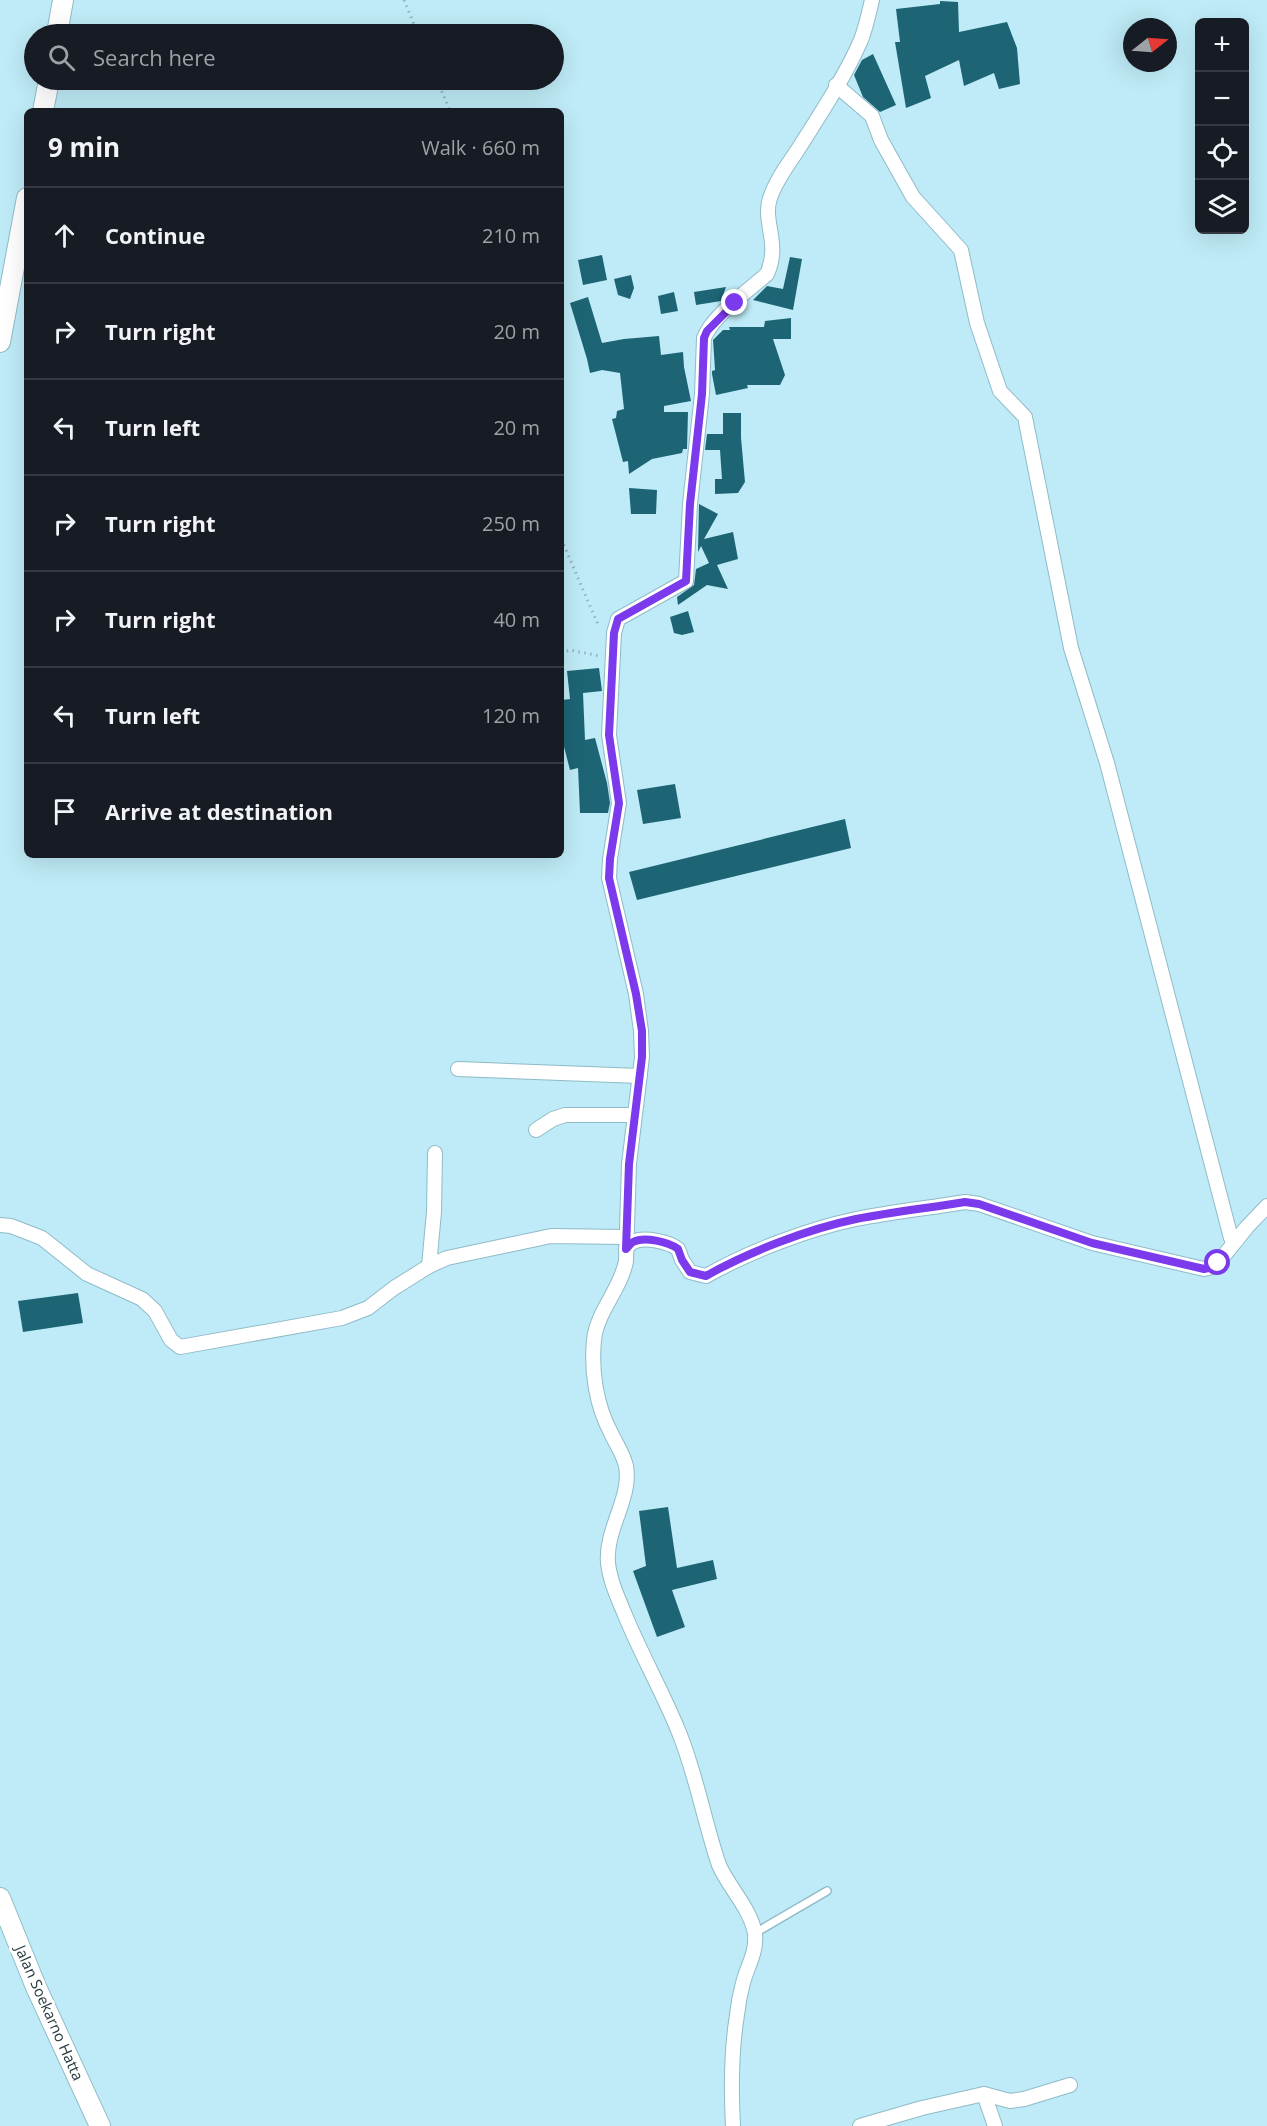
<!DOCTYPE html>
<html lang="en">
<head>
<meta charset="utf-8">
<style>
	body { margin:0; font-family:"Open Sans",sans-serif; background:#20242c; color:#f1f3f6 }
	.controls { position:absolute; right:18px; top:18px; display:grid; overflow:hidden; border-radius:9px; box-shadow:0 6px 24px #0002 }
	.controls button { width:54px; height:54px; display:grid; place-items:center; padding:0; border:0; border-bottom:2px solid #363941; background:#171b24; color:#f1f3f6; font:30px sans-serif }
	.compass { position:absolute; left:1123px; top:18px; width:54px; height:54px; border-radius:50%; background:#171b24; box-shadow:0 6px 24px #0002; rotate:73deg }
	.stop { position:absolute; width:18px; height:18px; margin:-14px; border:4px solid #7c3aed; border-radius:50%; background:#fff }
	.stop.end { background:#7c3aed; border-color:#fff; box-shadow:0 2px 6px #0008 }
	.list { margin:0; padding:0; list-style:none }
	h2 { display:flex; justify-content:space-between; align-items:center; height:78px; margin:0; padding:0 24px; font-size:26px }
	h2 small { font-size:20px; font-weight:400; color:#9ea1a6 }
	.list li { display:grid; grid-template-columns:39px 1fr auto; gap:18px; align-items:center; box-sizing:border-box; height:96px; padding:0 24px; border-top:2px solid #363941 }
	.list b { display:block; font-size:22px; white-space:nowrap }
	.list em { font-size:20px; font-style:normal; color:#9ea1a6 }
	.icon { flex:none; width:33px; height:33px; fill:none; stroke:currentColor; stroke-width:2; stroke-linecap:round; stroke-linejoin:round }
	.map { position:relative; flex:none; width:1267px; height:2126px; overflow:hidden }
	.search { position:absolute; background:#171b24; box-shadow:0 6px 24px #0002; left:24px; top:24px; width:540px; height:66px; display:flex; align-items:center; gap:15px; box-sizing:border-box; padding:0 21px; border-radius:33px; color:#9ea1a6; font-size:22px }
	.panel { position:absolute; background:#171b24; box-shadow:0 6px 24px #0002; left:24px; top:108px; width:540px; height:750px; border-radius:9px }
	.map>svg:first-child { display:block }
</style>
</head>
<body>
<div class="map">
<svg width="1267" height="2126" viewBox="0 0 1267 2126">
	<rect width="100%" height="100%" fill="#beebf7"/>
	<g fill="#1d6575">
		<path d="M940,1L958,2L959,32L1007,22L1017,48L1020,84L999,89L994,73L964,86L959,60L925,76L931,98L906,108L895,42H900L896,9L940,4Z"/>
		<path d="M873,54L896,105L880,112L863,97L854,75L862,60Z"/>
		<path d="M602,255L607,280L583,285L578,260Z"/>
		<path d="M790,257L802,259L793,310L753,300L767,286L783,289Z"/>
		<path d="M631,275L634,288L630,299L618,295L614,279Z"/>
		<path d="M726,287L721,301L696,305L694,292Z"/>
		<path d="M674,292L678,311L661,314L658,296Z"/>
		<path d="M588,297L602,343L624,339L659,336L661,355L683,352L684,367L691,401L664,406V412H688L687,449H683L682,453L652,459L629,474L628,461L623,462L612,419L616,418L617,411L624,409L620,373L602,370L590,373L587,359L570,303Z"/>
		<path d="M791,318V339H773L785,375L780,385H747L748,388L716,395L712,374V371L715,370L713,340L723,330H730L729,327H764L765,321Z"/>
		<path d="M723,413H741V438L745,482L738,493L715,494V479H722L720,450H705L707,434H723Z"/>
		<path d="M629,488L657,490L656,514H631Z"/>
		<path d="M699,504L718,514L704,539L733,532L738,559L717,565L728,589L707,585L678,605L677,597L694,585L696,569L709,563L701,546L698,552Z"/>
		<path d="M688,611L694,632L682,635L674,633L670,617Z"/>
		<path d="M599,668L602,691L583,693L585,740L595,738L607,783L610,803L608,813H580L578,768L570,770L561,735V722L564,721L562,700L570,699L567,671Z"/>
		<path d="M675,784L681,818L643,824L637,790Z"/>
		<path d="M845,819L851,848L637,900L629,872Z"/>
		<path d="M78,1293L83,1323L23,1332L18,1301Z"/>
		<path d="M668,1507L677,1568L713,1560L717,1579L672,1590L685,1627L657,1637L633,1571L646,1566L639,1511Z"/>
	</g>
	<g fill="none" stroke-linecap="round" stroke-linejoin="round">
		<g stroke="#8fbbc7" stroke-width="10">
			<path id="lane" d="M755,1933L827,1891"/>
		</g>
		<g stroke="#8fbbc7" stroke-width="16">
			<g id="street">
				<path d="M836,85L872,116L881,140L913,197L961,250L977,323L1000,391L1025,417L1071,648L1107,763L1231,1238L1237,1239"/>
				<path d="M458,1069L640,1076"/>
				<path d="M536,1130L553,1119L565,1115H634"/>
				<path d="M0,1225L11,1226L42,1238L87,1274L142,1299L155,1311L171,1340L180,1347L342,1318L368,1308L394,1288L429,1266L447,1258L551,1236L625,1237"/>
				<path d="M626,1249C627,1247 632,1242 633,1242C644,1236 669,1242 678,1249L682,1260L690,1272L706,1276C748,1252 808,1229 856,1219C892,1212 928,1208 965,1202L979,1204L1092,1243L1204,1269L1212,1267L1218,1263L1247,1227L1267,1206"/>
				<path d="M429,1266L434,1212L435,1153"/>
				<path d="M984,2094L995,2126"/>
				<path d="M733,2126C731,2089 731,2052 737,2015C738,2005 740,1994 743,1983C747,1967 757,1952 755,1934C751,1909 729,1888 719,1865C704,1821 696,1773 678,1730C662,1691 641,1654 625,1615C618,1598 610,1581 608,1563C605,1529 632,1498 626,1466C623,1453 616,1444 611,1433C596,1405 591,1371 594,1340C597,1311 621,1289 626,1261L629,1164L642,1057L641,1031L636,994L609,878L610,859L619,803L609,735L614,633L618,619L686,581L690,504L702,394L704,338C713,315 748,291 767,274C781,243 762,222 770,198C776,180 787,166 797,151C819,116 845,77 861,40C866,27 869,13 872,0"/>
				<path d="M860,2126L922,2108L984,2094L1010,2101L1024,2099L1070,2085"/>
			</g>
		</g>
		<g stroke="#8fbbc7" stroke-width="22">
			<g id="secondary">
				<path d="M57,34L63,0"/>
				<path d="M43,111L49,80"/>
				<path d="M0,342L27,198"/>
				<path d="M0,1898L36,1987L100,2126"/>
			</g>
		</g>
		<g stroke="#90b5be" stroke-width="3" stroke-dasharray="1.5 4.5" stroke-linecap="butt">
			<path d="M404,0L418,34"/>
			<path d="M437,80L450,111"/>
			<path d="M561,533L563,543L599,627"/>
			<path d="M561,653L570,650L600,656"/>
		</g>
		<use href="#lane" stroke="#fff" stroke-width="7"/>
		<use href="#street" stroke="#fff" stroke-width="14"/>
		<use href="#secondary" stroke="#fff" stroke-width="20"/>
	</g>
	<g fill="none" stroke-linecap="round" stroke-linejoin="round">
		<path stroke="#7c3aed" stroke-width="8" d="M735,303L707,331L704,338L702,394L690,504L686,581L618,619L614,633L609,735L619,803L610,859L609,878L636,994L642,1031V1057L629,1164L626,1249C627,1248 632,1242 633,1242C644,1236 669,1242 678,1249L682,1260L690,1272L706,1276C748,1252 808,1229 856,1219C892,1212 928,1208 965,1202L979,1204L1092,1243L1204,1269L1212,1267L1218,1263"/>
	</g>
	<g text-anchor="middle" stroke-width="6" stroke-linejoin="round" paint-order="stroke">
		<g font-size="15" fill="#283a3e" stroke="#fff">
			<text transform="translate(49 2013) rotate(66)" y="5">Jalan Soekarno Hatta</text>
		</g>
	</g>
</svg>
<div class="controls">
<button>+</button>
<button>−</button>
<button><svg class="icon" aria-label="locate" viewBox="0 0 24 24"><circle cx="12" cy="12" r="6"/><path d="M12 2v4M12 18v4M2 12h4M18 12h4"/></svg></button>
<button><svg class="icon" aria-label="layers" viewBox="0 0 24 24"><path d="M12 4l9 5-9 5-9-5zM3 14l9 5 9-5"/></svg></button>
</div>
<svg class="compass" viewBox="-18 -18 36 36"><path d="M0-13l5 13h-10z" fill="#e53935"/><path d="M0 13l5-13h-10z" fill="#9ea1a6"/></svg>
<div class="stop" style="left:1218px;top:1263px"></div>
<div class="stop end" style="left:735px;top:303px"></div>
<div class="search"><svg class="icon" aria-label="search" viewBox="0 0 24 24"><circle cx="10" cy="10" r="6"/><path d="M15 15l6 6"/></svg>Search here</div>
<section class="panel">
<h2>9 min<small>Walk · 660 m</small></h2>
<ul class="list">
<li><svg class="icon" aria-label="ahead" viewBox="0 0 24 24"><path d="M12 20V5M6 11l6-6 6 6"/></svg><div><b>Continue</b></div><em>210 m</em></li>
<li><svg class="icon" aria-label="right" viewBox="0 0 24 24"><path d="M7 20v-9h11M14 6l5 5-5 5"/></svg><div><b>Turn right</b></div><em>20 m</em></li>
<li><svg class="icon" aria-label="left" viewBox="0 0 24 24"><path d="M17 20v-9H6M10 6l-5 5 5 5"/></svg><div><b>Turn left</b></div><em>20 m</em></li>
<li><svg class="icon" aria-label="right" viewBox="0 0 24 24"><path d="M7 20v-9h11M14 6l5 5-5 5"/></svg><div><b>Turn right</b></div><em>250 m</em></li>
<li><svg class="icon" aria-label="right" viewBox="0 0 24 24"><path d="M7 20v-9h11M14 6l5 5-5 5"/></svg><div><b>Turn right</b></div><em>40 m</em></li>
<li><svg class="icon" aria-label="left" viewBox="0 0 24 24"><path d="M17 20v-9H6M10 6l-5 5 5 5"/></svg><div><b>Turn left</b></div><em>120 m</em></li>
<li><svg class="icon" aria-label="arrive" viewBox="0 0 24 24"><path d="M6 21V4h12l-3 4 3 4H6"/></svg><div><b>Arrive at destination</b></div></li>
</ul>
</section>
</div>
</body>
</html>
